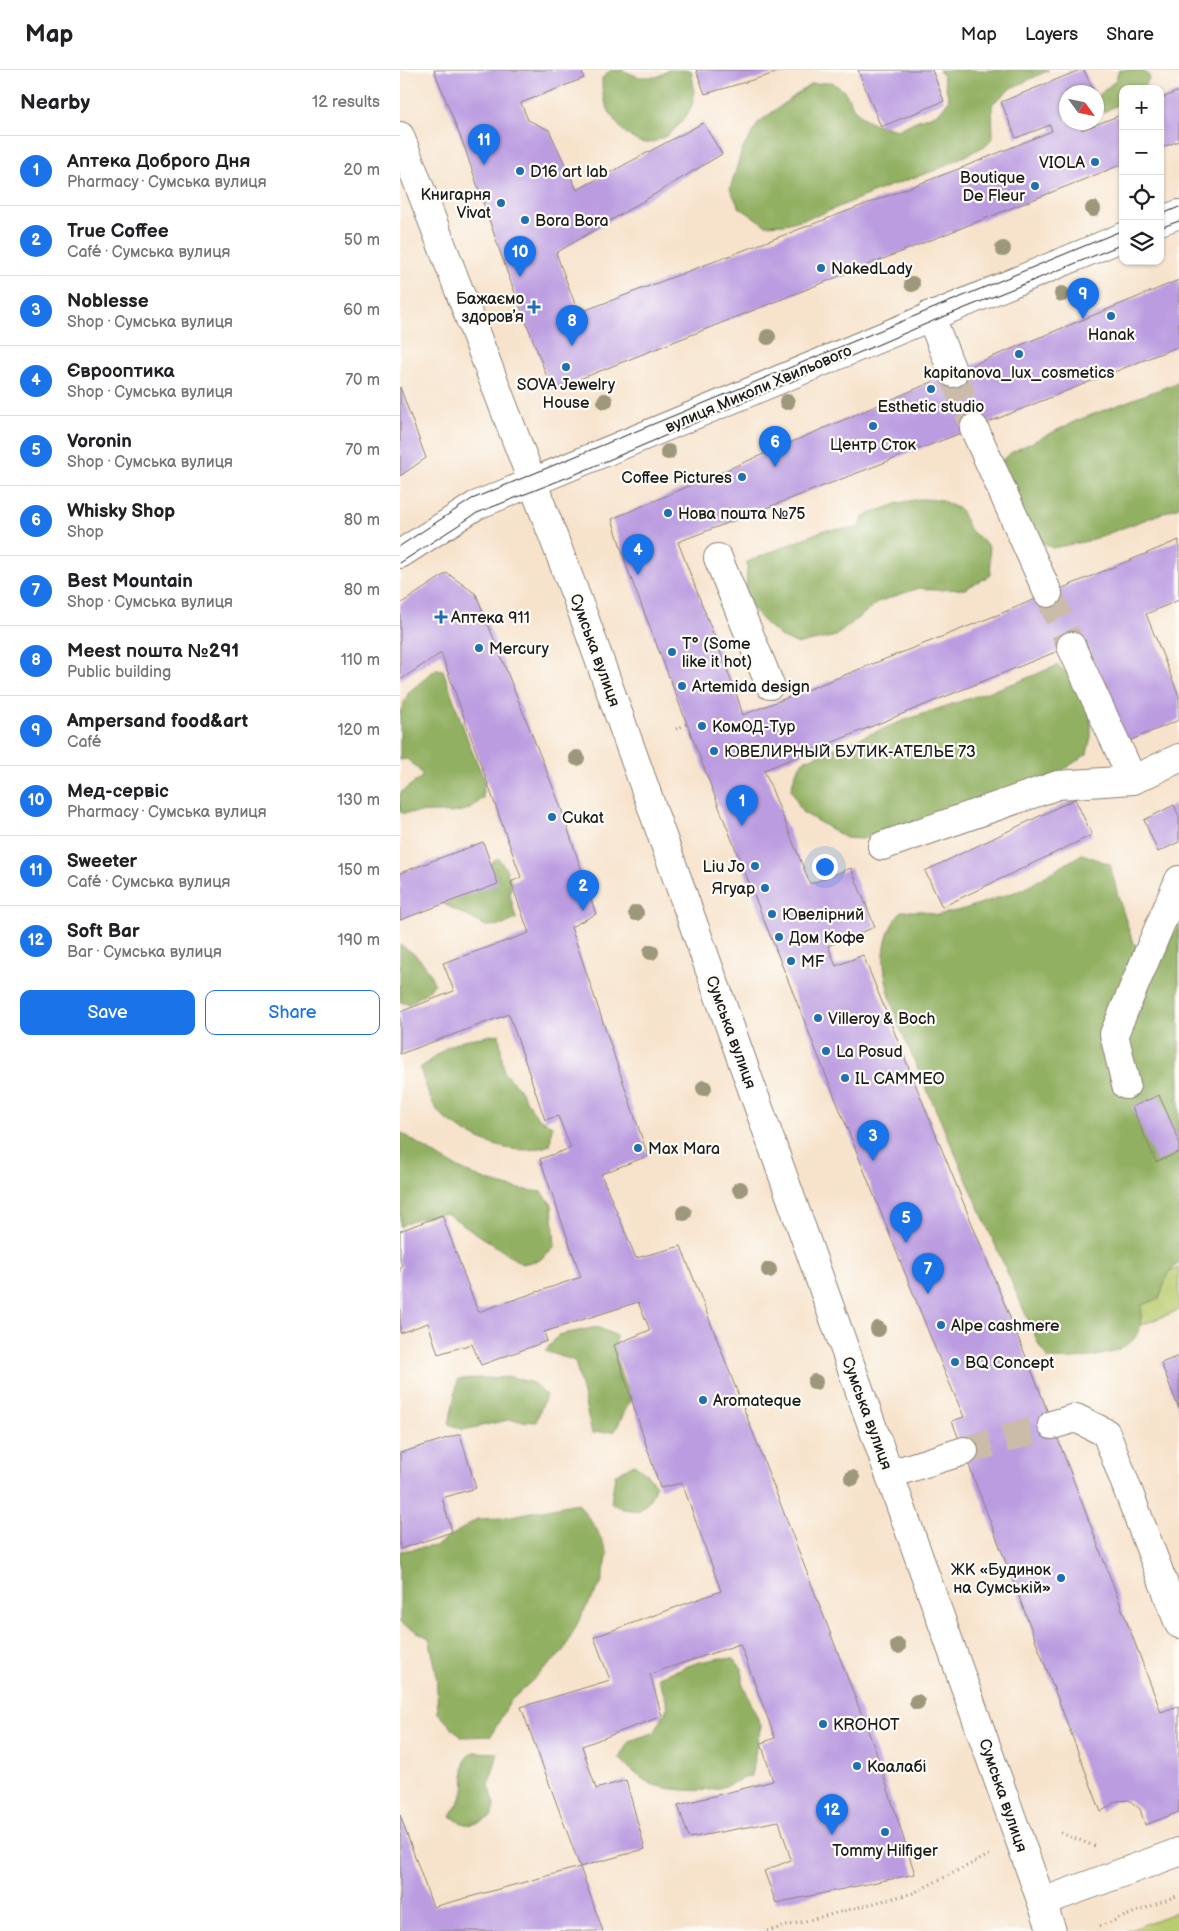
<!DOCTYPE html>
<html lang="en">
<head>
<meta charset="utf-8">
<style>
	body { margin:0; font-family:"Balsamiq Sans",sans-serif; background:#f6f6f6; color:#202124 }
	.controls { position:absolute; right:15px; top:15px; display:grid; overflow:hidden; border-radius:10px; box-shadow:0 1px 4px #0004 }
	.controls button { width:45px; height:45px; display:grid; place-items:center; padding:0; border:0; border-bottom:1px solid #e0e0e0; background:#fff; color:#202124; font:25px sans-serif }
	.compass { position:absolute; left:659px; top:15px; width:45px; height:45px; border-radius:50%; background:#fff; box-shadow:0 1px 4px #0004; rotate:123deg }
	.you { position:absolute; left:424px; top:796px; width:18px; height:18px; margin:-12px; border:4px solid #fff; border-radius:50%; background:#1a73e8; box-shadow:0 0 0 8px #1a73e833 }
	.badge { display:grid; place-items:center; width:32px; height:32px; border-radius:50%; background:#1a73e8; color:#fff; font-size:16px; font-weight:700 }
	.pin { position:absolute; translate:-50% -41px; filter:drop-shadow(0 1px 2px #0008) }
	.pin::after { content:''; position:absolute; top:26px; width:18px; height:15px; background:inherit; clip-path:polygon(0 0,100% 0,50% 100%) }
	.list { margin:0; padding:0; list-style:none }
	h2 { display:flex; justify-content:space-between; align-items:center; height:65px; margin:0; padding:0 20px; font-size:21px }
	h2 small { font-size:16px; font-weight:400; color:#757577 }
	.list li { display:grid; grid-template-columns:32px 1fr auto; gap:15px; align-items:center; box-sizing:border-box; height:70px; padding:0 20px; border-top:1px solid #e0e0e0 }
	.list b { display:block; font-size:19px; white-space:nowrap }
	.list p { margin:0; font-size:16px; white-space:nowrap; color:#757577 }
	.list em { font-size:16px; font-style:normal; color:#757577 }
	.actions { display:flex; gap:10px; padding:15px 20px }
	.actions a { flex:1; padding:11px 0; border:1px solid #1a73e8; border-radius:10px; text-align:center; font-size:18px; color:#1a73e8 }
	.actions .main { background:#1a73e8; color:#fff }
	.icon { flex:none; width:28px; height:28px; fill:none; stroke:currentColor; stroke-width:2; stroke-linecap:round; stroke-linejoin:round }
	.map { position:relative; flex:none; width:779px; height:1861px; overflow:hidden }
	header { display:flex; align-items:center; gap:30px; box-sizing:border-box; height:70px; padding:0 25px; background:#fff; border-bottom:1px solid #e0e0e0 }
	header strong { font-size:24px }
	nav { display:flex; gap:28px; margin-inline-start:auto; font-size:18px }
	main { display:flex }
	aside { flex:1; background:#fff }
	.map>svg:first-child { display:block }
</style>
</head>
<body>
<header>
<strong>Map</strong>
<nav><a>Map</a><a>Layers</a><a>Share</a></nav>
</header>
<main>
<aside>
<h2>Nearby<small>12 results</small></h2>
<ul class="list">
<li><span class="badge">1</span><div><b>Аптека Доброго Дня</b><p>Pharmacy · Сумська вулиця</p></div><em>20 m</em></li>
<li><span class="badge">2</span><div><b>True Coffee</b><p>Café · Сумська вулиця</p></div><em>50 m</em></li>
<li><span class="badge">3</span><div><b>Noblesse</b><p>Shop · Сумська вулиця</p></div><em>60 m</em></li>
<li><span class="badge">4</span><div><b>Єврооптика</b><p>Shop · Сумська вулиця</p></div><em>70 m</em></li>
<li><span class="badge">5</span><div><b>Voronin</b><p>Shop · Сумська вулиця</p></div><em>70 m</em></li>
<li><span class="badge">6</span><div><b>Whisky Shop</b><p>Shop</p></div><em>80 m</em></li>
<li><span class="badge">7</span><div><b>Best Mountain</b><p>Shop · Сумська вулиця</p></div><em>80 m</em></li>
<li><span class="badge">8</span><div><b>Meest пошта №291</b><p>Public building</p></div><em>110 m</em></li>
<li><span class="badge">9</span><div><b>Ampersand food&amp;art</b><p>Café</p></div><em>120 m</em></li>
<li><span class="badge">10</span><div><b>Мед-сервіс</b><p>Pharmacy · Сумська вулиця</p></div><em>130 m</em></li>
<li><span class="badge">11</span><div><b>Sweeter</b><p>Café · Сумська вулиця</p></div><em>150 m</em></li>
<li><span class="badge">12</span><div><b>Soft Bar</b><p>Bar · Сумська вулиця</p></div><em>190 m</em></li>
</ul>
<div class="actions"><a class="main">Save</a><a>Share</a></div>
</aside>
<div class="map">
<svg width="779" height="1861" viewBox="0 0 779 1861">
	<rect width="100%" height="100%" fill="#fdfcf7"/>
	<filter id="ink" filterUnits="userSpaceOnUse"><feTurbulence type="fractalNoise" baseFrequency=".02" numOctaves="2"/><feDisplacementMap in="SourceGraphic" scale="10" xChannelSelector="R" yChannelSelector="G"/><feConvolveMatrix kernelMatrix="1 2 1 2 8 2 1 2 1" color-interpolation-filters="sRGB"/></filter>
	<filter id="wash" filterUnits="userSpaceOnUse"><feTurbulence type="fractalNoise" baseFrequency=".0096" numOctaves="4" result="noise"/><feDisplacementMap in="SourceGraphic" scale="20" xChannelSelector="R" yChannelSelector="G"/><feGaussianBlur stdDeviation="1.12" result="paint"/><feColorMatrix in="noise" values="0 0 0 0 0 0 0 0 0 0 0 0 0 0 0 0 0 1.4 0 .05"/><feComposite in="paint" operator="in"/></filter>
	<g filter="url(#wash)">
		<rect width="100%" height="100%" fill="#f7e3cc"/>
		<g fill="#b9cc70" stroke="#6a7446">
			<path d="M779,1198V1240L739,1256L729,1217Z"/>
			<path d="M779,1841V1861H727Z"/>
		</g>
		<g fill="#92b062" stroke="#57663f">
			<path d="M211,0H222L239,7H257L268,0H291C293,9 295,22 293,31C289,49 266,72 246,73C227,73 205,41 203,24C202,19 202,13 202,8Z"/>
			<path d="M539,0H649L610,19L592,34L593,67L587,75L536,100L487,117L419,145L385,154L365,155L339,137L330,119L342,80L359,52L411,14L432,12L445,22L455,40L469,52L497,60L516,51L539,43L549,30L543,6Z"/>
			<path d="M719,0H742L750,7L743,19H723V32L704,42L697,39V27L715,11Z"/>
			<path d="M779,312V437L688,471L652,478L635,468L602,390L612,382L678,350Z"/>
			<path d="M520,429L541,430L561,440L569,459L589,476L591,505L565,519L535,520L519,518L478,532L436,566L399,574L382,568L362,550L346,530L347,492L424,460L459,458L464,446L499,433Z"/>
			<path d="M658,595L672,608L691,644V667L687,684L654,706L462,769L446,768L402,742L391,719L395,704L403,691L505,650L620,611Z"/>
			<path d="M36,599L43,600L70,676L84,709L83,728L70,739L52,743L36,742L3,743L0,742V723L23,706L19,700L7,689L0,690V642L9,622Z"/>
			<path d="M682,784L710,794L718,826L733,873L739,877L763,883L779,853V1193L768,1203L759,1229L742,1235C741,1245 741,1258 736,1266C722,1287 672,1291 648,1289L640,1277L500,958C487,917 471,880 501,841H524L536,845L561,840L624,819Z"/>
			<path d="M98,788L106,799L111,812L110,825L116,849L103,855L86,856L44,834Z"/>
			<path d="M0,875C17,884 28,895 34,914L27,922L9,934L0,932Z"/>
			<path d="M99,964L104,1003L118,1017L137,1047L152,1056L150,1075C119,1087 86,1075 59,1058C54,1054 47,1051 43,1047C30,1034 25,1015 20,998L47,977L63,970Z"/>
			<path d="M0,1062C51,1095 80,1116 142,1122L152,1135L155,1176L140,1190L122,1194L46,1143C31,1146 12,1147 0,1157Z"/>
			<path d="M197,1257L216,1266C214,1291 221,1306 231,1329L215,1361L192,1363L175,1291L145,1281L159,1265Z"/>
			<path d="M112,1307L133,1313L146,1325L136,1352L108,1350L63,1360L49,1354L58,1309Z"/>
			<path d="M234,1394L246,1403L256,1415L250,1429L239,1441L223,1439L211,1433L215,1405Z"/>
			<path d="M178,1433L197,1460L208,1484L201,1514L182,1544L164,1581L110,1631L91,1666L61,1667L38,1643L36,1600L29,1568L0,1553V1481L36,1476L77,1449L101,1448Z"/>
			<path d="M322,1588L333,1589L342,1598V1612L361,1656C356,1672 355,1689 351,1706C340,1709 330,1715 319,1718C305,1723 262,1720 249,1713C238,1707 228,1697 219,1688L229,1671L255,1662L268,1636L258,1607L299,1592Z"/>
			<path d="M75,1682L98,1683L89,1715L95,1735L91,1747C73,1755 67,1759 51,1746C55,1738 62,1729 64,1720C67,1706 57,1688 75,1682Z"/>
		</g>
		<g id="blocks">
			<g fill="#bb9ce1">
				<path d="M34,0H181L184,8L121,33L128,50L149,60L177,120L303,53L322,84L156,183L175,234L186,240L561,98L652,61L650,55L616,68L601,32L680,0H684L694,22H666V52H679L682,60L723,44V94L152,320L107,202L64,76Z"/>
				<path d="M296,0H386L305,24Z"/>
				<path d="M458,0H532L544,31L481,57Z"/>
				<path d="M779,21V71L760,78V29Z"/>
				<path d="M779,210V276L574,358L278,472L336,623L343,645L597,545L779,470V530L746,544L779,626V650L726,672L685,570L364,700L410,814L451,798L475,857L428,876L436,896L463,885L639,1319L761,1642L779,1636V1742L745,1755L740,1739L729,1730L716,1731L701,1742L552,1351L564,1347L543,1298L326,755L229,503L212,449L553,303Z"/>
				<path d="M0,317L26,388L0,406Z"/>
				<path d="M47,503L76,524L160,735L196,844L171,857L248,1086L201,1104L236,1188L281,1176L475,1679L515,1804L376,1833L364,1801L391,1790L379,1751L289,1768L278,1735L373,1711L361,1673L375,1668L340,1574L250,1604L262,1646L182,1676L196,1719L226,1710L245,1779L180,1797L203,1861H0V1745L33,1837L180,1797L121,1637L210,1610L194,1567L321,1521L282,1413L260,1418L214,1275L250,1260L238,1232L144,1262L147,1271L81,1295L72,1274L38,1284L28,1253L0,1263V1198L2,1197L0,1189V1161L42,1145L78,1242L181,1207L140,1089L171,1078L158,1046L145,1050L109,944L0,984V942L54,921L43,893L129,863L111,812L121,807L41,583L0,610V534Z"/>
				<path d="M675,729L692,765L542,837L525,801Z"/>
				<path d="M774,735L779,746V772L758,782L744,750Z"/>
				<path d="M83,772L98,814L0,850V803Z"/>
				<path d="M759,1025L779,1070V1082L756,1092L732,1037Z"/>
				<path d="M779,1286V1339L761,1293Z"/>
				<path d="M60,1364L76,1418L42,1428L52,1462L0,1479V1383Z"/>
			</g>
		</g>
	</g>
	<g filter="url(#ink)">
		<use href="#blocks" fill-opacity="0" stroke="#8a8074" stroke-width="1"/>
		<g fill="none" stroke-linecap="round" stroke-linejoin="round">
			<g stroke="#cbbba9" stroke-width="28" stroke-dasharray="28 14" stroke-linecap="butt">
				<path d="M553,303L574,358"/>
				<path d="M648,523L671,576"/>
				<path d="M564,1381L652,1355"/>
			</g>
			<g stroke="#8a8074" stroke-width="30">
				<g id="minor">
					<path d="M760,151L779,144"/>
					<path d="M530,245L553,303"/>
					<path d="M574,358L648,523"/>
					<path d="M0,484L75,436L723,167"/>
					<path d="M318,488L370,615"/>
					<path d="M671,576L733,710L779,688"/>
					<path d="M482,776L658,715L733,710"/>
					<path d="M726,1015L714,964L779,810"/>
					<path d="M652,1355L676,1348L706,1363L779,1554"/>
					<path d="M490,1404L564,1381"/>
					<path d="M642,1832L779,1782"/>
				</g>
			</g>
			<g stroke="#8a8074" stroke-width="30">
				<path id="major" d="M0,66L184,547L652,1861"/>
			</g>
			<g stroke="#8a8074" stroke-width="3" stroke-dasharray="1 4" stroke-linecap="butt">
				<path d="M276,659L287,654"/>
				<path d="M661,1763L697,1777"/>
				<path d="M700,1856L779,1825"/>
				<path d="M367,1861L513,1823L589,1785"/>
			</g>
			<use href="#minor" stroke="#fff" stroke-width="28"/>
			<use href="#major" stroke="#fff" stroke-width="28"/>
			<g stroke="#1c1c1c" stroke-width="1">
				<path d="M760,145L779,137"/>
				<path d="M760,158L779,151"/>
				<path d="M0,476L72,429L723,160"/>
				<path d="M0,493L77,443L176,404L533,251L723,174"/>
			</g>
		</g>
		<g fill="#9d987b">
			<circle cx="693" cy="139" r="8"/>
			<circle cx="603" cy="179" r="8"/>
			<circle cx="512" cy="214" r="8"/>
			<circle cx="662" cy="224" r="8"/>
			<circle cx="368" cy="267" r="8"/>
			<circle cx="205" cy="331" r="8"/>
			<circle cx="387" cy="332" r="8"/>
			<circle cx="268" cy="382" r="8"/>
			<circle cx="177" cy="688" r="8"/>
			<circle cx="236" cy="843" r="8"/>
			<circle cx="251" cy="882" r="8"/>
			<circle cx="304" cy="1018" r="8"/>
			<circle cx="340" cy="1119" r="8"/>
			<circle cx="284" cy="1143" r="8"/>
			<circle cx="369" cy="1200" r="8"/>
			<circle cx="478" cy="1259" r="8"/>
			<circle cx="415" cy="1312" r="8"/>
			<circle cx="452" cy="1408" r="8"/>
			<circle cx="498" cy="1576" r="8"/>
			<circle cx="517" cy="1632" r="8"/>
		</g>
	</g>
	<g fill="#1f6fb2" stroke="#fdfcf7" stroke-width="2">
		<circle cx="695" cy="92" r="5"/>
		<circle cx="120" cy="101" r="5"/>
		<circle cx="635" cy="116" r="5"/>
		<circle cx="101" cy="133" r="5"/>
		<circle cx="125" cy="150" r="5"/>
		<circle cx="421" cy="198" r="5"/>
		<path d="M131.5 229.5h5v5h5v5h-5v5h-5v-5h-5v-5h5z"/>
		<circle cx="711" cy="246" r="5"/>
		<circle cx="619" cy="284" r="5"/>
		<circle cx="166" cy="297" r="5"/>
		<circle cx="531" cy="319" r="5"/>
		<circle cx="473" cy="356" r="5"/>
		<circle cx="342" cy="407" r="5"/>
		<circle cx="268" cy="443" r="5"/>
		<path d="M38.5 539.5h5v5h5v5h-5v5h-5v-5h-5v-5h5z"/>
		<circle cx="79" cy="578" r="5"/>
		<circle cx="272" cy="582" r="5"/>
		<circle cx="282" cy="616" r="5"/>
		<circle cx="302" cy="656" r="5"/>
		<circle cx="314" cy="681" r="5"/>
		<circle cx="152" cy="747" r="5"/>
		<circle cx="355" cy="796" r="5"/>
		<circle cx="365" cy="818" r="5"/>
		<circle cx="372" cy="844" r="5"/>
		<circle cx="379" cy="867" r="5"/>
		<circle cx="391" cy="891" r="5"/>
		<circle cx="418" cy="948" r="5"/>
		<circle cx="426" cy="981" r="5"/>
		<circle cx="445" cy="1008" r="5"/>
		<circle cx="238" cy="1078" r="5"/>
		<circle cx="541" cy="1255" r="5"/>
		<circle cx="555" cy="1292" r="5"/>
		<circle cx="303" cy="1330" r="5"/>
		<circle cx="661" cy="1508" r="5"/>
		<circle cx="423" cy="1654" r="5"/>
		<circle cx="457" cy="1696" r="5"/>
		<circle cx="485" cy="1762" r="5"/>
	</g>
	<g text-anchor="middle" stroke-width="4.5" stroke-linejoin="round" paint-order="stroke">
		<g font-size="16" fill="#1c1c1c" stroke="#fdfcf7" text-anchor="start">
			<text x="685" y="98" text-anchor="end">VIOLA</text>
			<text x="130" y="107">D16 art lab</text>
			<text x="625" y="113" text-anchor="end">Boutique<tspan x="625" dy="18">De Fleur</tspan></text>
			<text x="91" y="130" text-anchor="end">Книгарня<tspan x="91" dy="18">Vivat</tspan></text>
			<text x="135" y="156">Bora Bora</text>
			<text x="431" y="204">NakedLady</text>
			<text x="124" y="234" text-anchor="end">Бажаємо<tspan x="124" dy="18">здоровʼя</tspan></text>
			<text x="711" y="270" text-anchor="middle">Hanak</text>
			<text x="619" y="308" text-anchor="middle">kapitanova_lux_cosmetics</text>
			<text x="166" y="320" text-anchor="middle">SOVA Jewelry<tspan x="166" dy="18">House</tspan></text>
			<text x="531" y="342" text-anchor="middle">Esthetic studio</text>
			<text x="473" y="380" text-anchor="middle">Центр Сток</text>
			<text x="332" y="413" text-anchor="end">Coffee Pictures</text>
			<text x="278" y="449">Нова пошта №75</text>
			<text x="51" y="553">Аптека 911</text>
			<text x="282" y="579">T° (Some<tspan x="282" dy="18">like it hot)</tspan></text>
			<text x="89" y="584">Mercury</text>
			<text x="292" y="622">Аrtemida design</text>
			<text x="312" y="662">КомОД-Тур</text>
			<text x="324" y="687">ЮВЕЛИРНЫЙ БУТИК-АТЕЛЬЕ 73</text>
			<text x="162" y="753">Cukat</text>
			<text x="345" y="802" text-anchor="end">Liu Jo</text>
			<text x="355" y="824" text-anchor="end">Ягуар</text>
			<text x="382" y="850">Ювелірний</text>
			<text x="389" y="873">Дом Кофе</text>
			<text x="401" y="897">MF</text>
			<text x="428" y="954">Villeroy &amp; Boch</text>
			<text x="436" y="987">La Posud</text>
			<text x="455" y="1014">IL CAMMEO</text>
			<text x="248" y="1084">Max Mara</text>
			<text x="551" y="1261">Alpe cashmere</text>
			<text x="565" y="1298">BQ Concept</text>
			<text x="313" y="1336">Aromateque</text>
			<text x="651" y="1505" text-anchor="end">ЖК «Будинок<tspan x="651" dy="18">на Сумській»</tspan></text>
			<text x="433" y="1660">KROHOT</text>
			<text x="467" y="1702">Коалабі</text>
			<text x="485" y="1786" text-anchor="middle">Tommy Hilfiger</text>
		</g>
		<g font-size="16" fill="#1c1c1c" stroke="#fdfcf7">
			<text transform="translate(358 318) rotate(-23)" y="6">вулиця Миколи Хвильового</text>
			<text transform="translate(196 580) rotate(70)" y="6">Сумська вулиця</text>
			<text transform="translate(332 962) rotate(70)" y="6">Сумська вулиця</text>
			<text transform="translate(468 1343) rotate(70)" y="6">Сумська вулиця</text>
			<text transform="translate(604 1725) rotate(71)" y="6">Сумська вулиця</text>
		</g>
	</g>
</svg>
<div class="controls">
<button>+</button>
<button>−</button>
<button><svg class="icon" aria-label="locate" viewBox="0 0 24 24"><circle cx="12" cy="12" r="6"/><path d="M12 2v4M12 18v4M2 12h4M18 12h4"/></svg></button>
<button><svg class="icon" aria-label="layers" viewBox="0 0 24 24"><path d="M12 4l9 5-9 5-9-5zM3 14l9 5 9-5"/></svg></button>
</div>
<svg class="compass" viewBox="-18 -18 36 36"><path d="M0-13l5 13h-10z" fill="#e53935"/><path d="M0 13l5-13h-10z" fill="#757577"/></svg>
<div class="you"></div>
<div class="pin badge" style="left:342px;top:756px">1</div>
<div class="pin badge" style="left:183px;top:841px">2</div>
<div class="pin badge" style="left:473px;top:1091px">3</div>
<div class="pin badge" style="left:238px;top:505px">4</div>
<div class="pin badge" style="left:506px;top:1173px">5</div>
<div class="pin badge" style="left:375px;top:397px">6</div>
<div class="pin badge" style="left:528px;top:1224px">7</div>
<div class="pin badge" style="left:172px;top:276px">8</div>
<div class="pin badge" style="left:683px;top:249px">9</div>
<div class="pin badge" style="left:120px;top:207px">10</div>
<div class="pin badge" style="left:84px;top:95px">11</div>
<div class="pin badge" style="left:432px;top:1765px">12</div>
</div>
</main>
</body>
</html>
